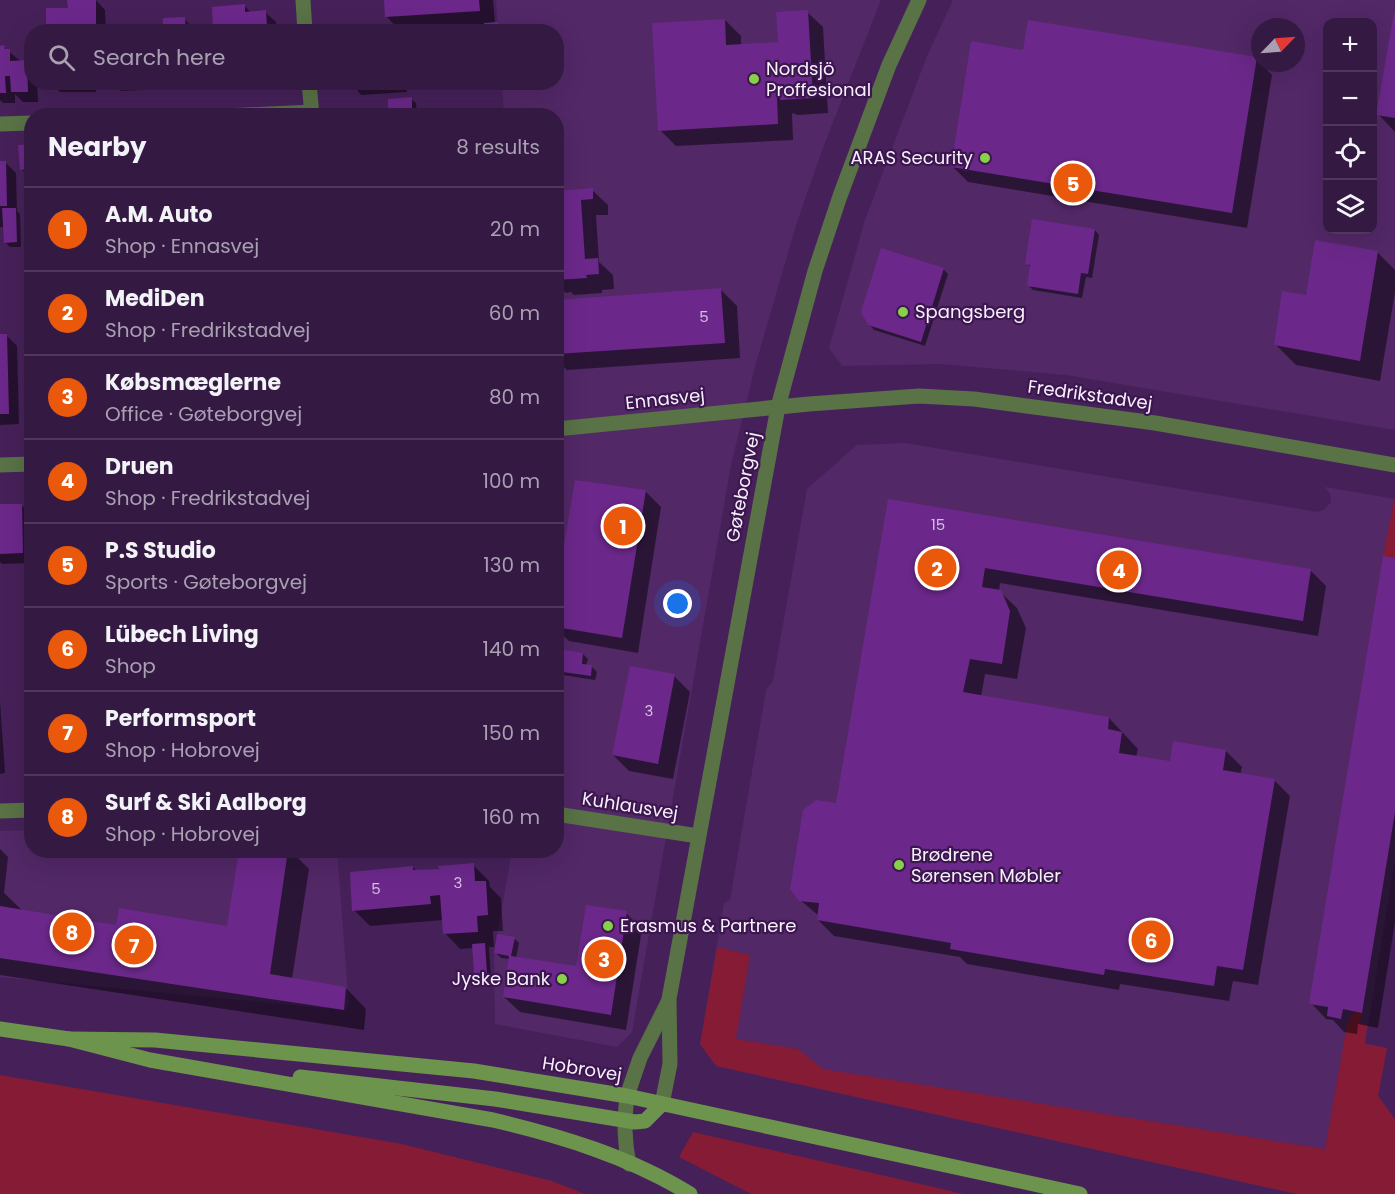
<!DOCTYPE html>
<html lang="en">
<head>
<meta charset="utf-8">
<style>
	body { margin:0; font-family:Poppins,sans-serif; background:#3c224a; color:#f1f3f6 }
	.controls { position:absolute; right:18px; top:18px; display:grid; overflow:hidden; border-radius:12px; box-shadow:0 6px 24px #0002 }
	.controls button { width:54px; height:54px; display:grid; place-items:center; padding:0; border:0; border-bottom:2px solid #4e385c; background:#341943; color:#f1f3f6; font:30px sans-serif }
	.compass { position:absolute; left:1251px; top:18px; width:54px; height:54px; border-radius:50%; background:#341943; box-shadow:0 6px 24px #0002; rotate:65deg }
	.you { position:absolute; left:678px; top:604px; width:21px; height:21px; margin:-15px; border:4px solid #fff; border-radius:50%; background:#1a73e8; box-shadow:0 0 0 9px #1a73e833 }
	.badge { display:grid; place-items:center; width:39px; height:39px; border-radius:50%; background:#ea580c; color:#fff; font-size:20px; font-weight:700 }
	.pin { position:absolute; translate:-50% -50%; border:3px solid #fff; box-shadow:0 2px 6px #0006 }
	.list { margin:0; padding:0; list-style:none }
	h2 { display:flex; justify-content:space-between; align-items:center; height:78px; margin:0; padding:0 24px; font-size:26px }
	h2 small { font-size:20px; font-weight:400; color:#a9a0b2 }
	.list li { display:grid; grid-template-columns:39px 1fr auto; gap:18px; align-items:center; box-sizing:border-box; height:84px; padding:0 24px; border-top:2px solid #4e385c }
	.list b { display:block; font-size:22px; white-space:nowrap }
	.list p { margin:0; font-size:20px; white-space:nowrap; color:#a9a0b2 }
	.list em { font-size:20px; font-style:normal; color:#a9a0b2 }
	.icon { flex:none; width:33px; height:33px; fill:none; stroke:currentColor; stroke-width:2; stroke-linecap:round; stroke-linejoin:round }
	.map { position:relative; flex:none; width:1395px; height:1194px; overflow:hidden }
	.search { position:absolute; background:#341943; box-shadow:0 6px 24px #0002; left:24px; top:24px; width:540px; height:66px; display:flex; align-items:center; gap:15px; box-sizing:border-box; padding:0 21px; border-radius:24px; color:#a9a0b2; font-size:22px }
	.panel { position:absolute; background:#341943; box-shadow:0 6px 24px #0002; left:24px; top:108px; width:540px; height:750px; border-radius:24px }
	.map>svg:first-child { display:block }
</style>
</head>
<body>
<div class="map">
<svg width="1395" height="1194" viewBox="0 0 1395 1194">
	<rect width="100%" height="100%" fill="#462159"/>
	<g fill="#522867" fill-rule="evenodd">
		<path d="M496,0H881L824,145L797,222L756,363L731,465L632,1032L617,1047L495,1024L494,953L512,851L556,850V116L504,115L502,83L556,82V32L498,31Z"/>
		<path d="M953,0H1395V430L1066,375L941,364L842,366L829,348L865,220L927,56ZM1328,22H1372V230H1328ZM1260,27H1296V63H1260Z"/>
		<path d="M905,443L1318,512L1324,510L1331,502V496L1325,487L1395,499V860L1365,1043L1387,1048L1378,1096L1395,1119L1297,1194L716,1066L700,1044L724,903L730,900L766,690L773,681L807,489L857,445Z"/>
		<path d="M31,830L32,850L337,851L349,1006L344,1010L0,977V831Z"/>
	</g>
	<g fill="#851b34">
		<path d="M1394,499H1395V558L1383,556Z"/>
		<path d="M717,947L750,955L736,1039L798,1049L823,1069L1325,1149L1347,1025L1354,1011L1362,1013L1360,1023L1367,1025L1365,1044L1387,1048L1378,1096L1395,1119V1194H1297L716,1066L700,1044Z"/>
		<path d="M0,1075L402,1144L552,1181L585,1194H0Z"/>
		<path d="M693,1132L964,1194H751L679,1157Z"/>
	</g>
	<g fill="#0007">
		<path d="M69,0H96L105,10L106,32H48L69,9Z"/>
		<path d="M386,0H493L495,23L502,28V32H486V27L401,32L387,17Z"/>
		<path d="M245,6L251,13L265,12L276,22V32H213Z"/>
		<path d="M807,12L823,27L828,113L798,115L792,113L793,140L676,146L660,130L725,20L741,36V46L780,43Z"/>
		<path d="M1395,14V132L1378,114Z"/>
		<path d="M185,19L195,32H171L165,25Z"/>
		<path d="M0,47H4L20,61L27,62L32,67V82H37L38,102H23L15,94V103H3L0,100Z"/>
		<path d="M1025,52L1256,59L1272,75L1247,228L968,182L952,166Z"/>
		<path d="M50,82H96V92H60Z"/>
		<path d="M113,82H197V85H186V88L121,91Z"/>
		<path d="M227,82H257L229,84Z"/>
		<path d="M351,82H406L407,92L361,95Z"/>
		<path d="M411,99L416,103L417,114L394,116L390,111Z"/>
		<path d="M32,146V174H26L21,169Z"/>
		<path d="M0,163H6L16,173L17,211L20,214L21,247H10L5,242V227H0Z"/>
		<path d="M592,190L608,205V215H596L599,262L613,275L614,289L602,290V293L574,295L571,292L566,293L556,283V192Z"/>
		<path d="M1095,230L1099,235L1092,278L1086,277L1082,298L1033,290L1028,285L1031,268L1027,263Z"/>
		<path d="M1377,252L1395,270V292L1380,381L1296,365L1275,344L1307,297Z"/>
		<path d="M943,269L948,274L925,346L874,330L869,324Z"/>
		<path d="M721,290L737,306L740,358L567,370L556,359V301Z"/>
		<path d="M6,335L17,346L19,424L0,425V336Z"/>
		<path d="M645,491L661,507L638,653L569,641L556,629V603Z"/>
		<path d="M890,500L1310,570L1326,586L1318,636L1000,583L999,591L1017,608L1026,628L1017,679L985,674L981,697L1109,718L1138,749L1136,757L1171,763L1226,751L1242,767L1240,775L1274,780L1290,796L1258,985L1233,981L1229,1001L1120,984L1119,990L967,964L960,957L834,936L818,920L819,916L800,900L838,805Z"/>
		<path d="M21,505L32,515V563L2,564L0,562V506Z"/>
		<path d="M1395,559V922L1378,1028L1358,1024L1357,1034L1344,1032L1333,1020L1326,1019L1311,1003Z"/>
		<path d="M583,654L588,659L586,666L592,667L597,672L595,680L556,674V661Z"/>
		<path d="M674,676L690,692L673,779L629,771L613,755Z"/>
		<path d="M0,701L5,773L0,774Z"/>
		<path d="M0,849L8,857L4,893L23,911L117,927L229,928L241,850H290L309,869L292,979L346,988L366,1009L364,1030L0,975Z"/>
		<path d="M473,865L489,881L490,887L501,898L503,931H493L494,947H489L491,978L480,979L475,974L474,948L460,949L445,933L443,920L370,926L354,910L413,867L417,872Z"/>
		<path d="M626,913L642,929L626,1030L520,1012L504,997L510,959L501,958L496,953L514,938L519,943L516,958L577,968Z"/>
	</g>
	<g fill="#6b288a">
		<path d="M67,0H96V27H84L85,32H46V8H68Z"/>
		<path d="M384,0H479L480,11L385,17Z"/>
		<path d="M245,4V12L266,10L267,27H259V32H213L212,7Z"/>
		<path d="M808,10L813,98L780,100V97H777L778,124L658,131L652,23L725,19L726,45L778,42L776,12Z"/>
		<path d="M1394,13H1395V118L1376,115Z"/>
		<path d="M185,17L186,32H171V25L163,26V18Z"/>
		<path d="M1028,20L1257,57L1232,213L951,167L971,41L1023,50Z"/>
		<path d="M498,22V32H485L484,23Z"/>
		<path d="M4,45L5,49H10V61L27,60L28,92H11L10,76H5L6,93H0V46Z"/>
		<path d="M412,97V110L388,112V99Z"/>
		<path d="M32,144V169L20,170L18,145Z"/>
		<path d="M0,161H6L7,206H0Z"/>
		<path d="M593,188V199L581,200L585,259L598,258L599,274L586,275L587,278L556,280V191Z"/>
		<path d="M2,208H16L17,242L4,243Z"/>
		<path d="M1032,219L1095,229L1088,274L1081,273L1078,294L1027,286L1030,265L1025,264Z"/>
		<path d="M1315,240L1378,251L1360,361L1274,345L1282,291L1306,295Z"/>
		<path d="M881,248L944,268L921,342L868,325L861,312Z"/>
		<path d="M721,288L725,343L556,354V300Z"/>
		<path d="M0,334H7L9,414H0Z"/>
		<path d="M575,480L646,490L622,638L556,627V593Z"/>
		<path d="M888,499L1311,569L1303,621L985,568L982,587L1001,590L1010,611L1002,664L970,659L963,692L1109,717L1108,729L1122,732L1119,753L1170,761L1173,741L1226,750L1223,770L1275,779L1243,970L1217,966L1214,986L1105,969L1104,975L950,949L951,943L817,920L819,903L799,901L790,889L803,810L816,800L836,803Z"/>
		<path d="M0,504H22L23,553L0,554Z"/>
		<path d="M1383,556L1395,558V812L1362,1013L1343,1009L1341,1019L1327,1016L1328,1007L1309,1004Z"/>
		<path d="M558,649L583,653L582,664L592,665L591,676L556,671Z"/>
		<path d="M630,666L675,674L658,764L612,755Z"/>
		<path d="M239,850H288L270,974L346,987L344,1010L0,958V906L116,925L119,908L227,926Z"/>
		<path d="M474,863L475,881H486L488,915L477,916L478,932L443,934L440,895L430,896L431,904L352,911L350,872L413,866V870L439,869L438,866Z"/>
		<path d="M586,905L627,911L611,1015L503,997L509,956L494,953L497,934L515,937L511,956L576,966Z"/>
		<path d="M485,943L487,973L474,974L472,944Z"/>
	</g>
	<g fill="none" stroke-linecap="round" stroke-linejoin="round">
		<g stroke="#597246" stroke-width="15">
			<path d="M303,0L305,32"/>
			<path d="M309,82L312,116"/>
			<path d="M224,116L312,112"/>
			<path d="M0,124L32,123"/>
			<path d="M556,429L809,404L919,396L974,399L1155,423L1395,465"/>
			<path d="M0,465L32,464"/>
			<path d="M0,811L32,810"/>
			<path d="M556,814L698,836"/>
			<path d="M627,1096C624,1119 624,1141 629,1164"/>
		</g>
		<g stroke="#597246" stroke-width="15">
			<path d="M627,1096L640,1058L668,1002"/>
			<path d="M662,1104L670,1064L669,999L778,407L815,271L840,196L889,65L919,0"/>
		</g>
		<g stroke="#6c944d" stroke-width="15">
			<path d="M0,1029L69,1039L150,1060L493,1120C561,1136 630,1157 690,1194"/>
			<path d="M69,1039L155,1040L474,1071L627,1096L1080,1194"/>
			<path d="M300,1077L495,1099L635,1122L645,1121L662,1104"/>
		</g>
	</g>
	<g fill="#88cf4a" stroke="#3c164e" stroke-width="2">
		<circle cx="754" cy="79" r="6"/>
		<circle cx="985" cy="158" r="6"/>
		<circle cx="903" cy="312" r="6"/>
		<circle cx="899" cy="865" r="6"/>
		<circle cx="608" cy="926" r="6"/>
		<circle cx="562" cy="979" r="6"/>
	</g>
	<g text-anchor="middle" stroke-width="4.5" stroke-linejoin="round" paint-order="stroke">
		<g font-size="15" fill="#d5bde0">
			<text x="704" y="322">5</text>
			<text x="938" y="530">15</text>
			<text x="649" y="716">3</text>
			<text x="458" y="888">3</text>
			<text x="376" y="894">5</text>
		</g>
		<g font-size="18" fill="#f8effd" stroke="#3c164e" text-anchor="start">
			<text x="766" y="75">Nordsjö<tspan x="766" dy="21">Proffesional</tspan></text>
			<text x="973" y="164" text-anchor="end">ARAS Security</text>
			<text x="915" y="318">Spangsberg</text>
			<text x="911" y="861">Brødrene<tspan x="911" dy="21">Sørensen Møbler</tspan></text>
			<text x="620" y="932">Erasmus &amp; Partnere</text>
			<text x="550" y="985" text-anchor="end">Jyske Bank</text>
		</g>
		<g font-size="18" fill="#f8effd" stroke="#3c164e">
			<text transform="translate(1090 395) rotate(8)" y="6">Fredrikstadvej</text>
			<text transform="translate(665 399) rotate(-6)" y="6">Ennasvej</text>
			<text transform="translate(743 487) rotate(-79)" y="6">Gøteborgvej</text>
			<text transform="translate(630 806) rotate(9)" y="6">Kuhlausvej</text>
			<text transform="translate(582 1069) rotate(9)" y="6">Hobrovej</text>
		</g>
	</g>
</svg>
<div class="controls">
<button>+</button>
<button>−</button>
<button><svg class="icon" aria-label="locate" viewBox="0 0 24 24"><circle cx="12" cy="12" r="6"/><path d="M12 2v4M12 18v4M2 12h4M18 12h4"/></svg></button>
<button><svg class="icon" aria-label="layers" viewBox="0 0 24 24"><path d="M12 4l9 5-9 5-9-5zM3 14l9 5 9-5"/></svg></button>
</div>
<svg class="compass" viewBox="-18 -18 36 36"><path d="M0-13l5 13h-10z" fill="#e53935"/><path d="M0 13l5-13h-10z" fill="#a9a0b2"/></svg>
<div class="you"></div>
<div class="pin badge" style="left:623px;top:526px">1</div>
<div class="pin badge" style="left:937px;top:568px">2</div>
<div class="pin badge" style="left:604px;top:959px">3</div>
<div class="pin badge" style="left:1119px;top:570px">4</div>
<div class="pin badge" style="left:1073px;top:183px">5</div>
<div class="pin badge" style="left:1151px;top:940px">6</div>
<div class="pin badge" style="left:134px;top:945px">7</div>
<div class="pin badge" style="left:72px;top:932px">8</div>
<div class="search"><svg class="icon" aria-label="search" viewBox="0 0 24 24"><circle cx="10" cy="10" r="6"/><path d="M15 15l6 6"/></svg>Search here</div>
<section class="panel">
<h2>Nearby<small>8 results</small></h2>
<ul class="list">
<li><span class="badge">1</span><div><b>A.M. Auto</b><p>Shop · Ennasvej</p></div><em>20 m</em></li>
<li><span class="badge">2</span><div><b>MediDen</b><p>Shop · Fredrikstadvej</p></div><em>60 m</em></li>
<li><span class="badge">3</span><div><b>Købsmæglerne</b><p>Office · Gøteborgvej</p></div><em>80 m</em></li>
<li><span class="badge">4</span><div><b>Druen</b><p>Shop · Fredrikstadvej</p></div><em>100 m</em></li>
<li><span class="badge">5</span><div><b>P.S Studio</b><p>Sports · Gøteborgvej</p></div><em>130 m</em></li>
<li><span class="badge">6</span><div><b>Lübech Living</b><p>Shop</p></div><em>140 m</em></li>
<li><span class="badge">7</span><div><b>Performsport</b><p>Shop · Hobrovej</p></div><em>150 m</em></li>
<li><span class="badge">8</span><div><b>Surf &amp; Ski Aalborg</b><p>Shop · Hobrovej</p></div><em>160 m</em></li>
</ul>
</section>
</div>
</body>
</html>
